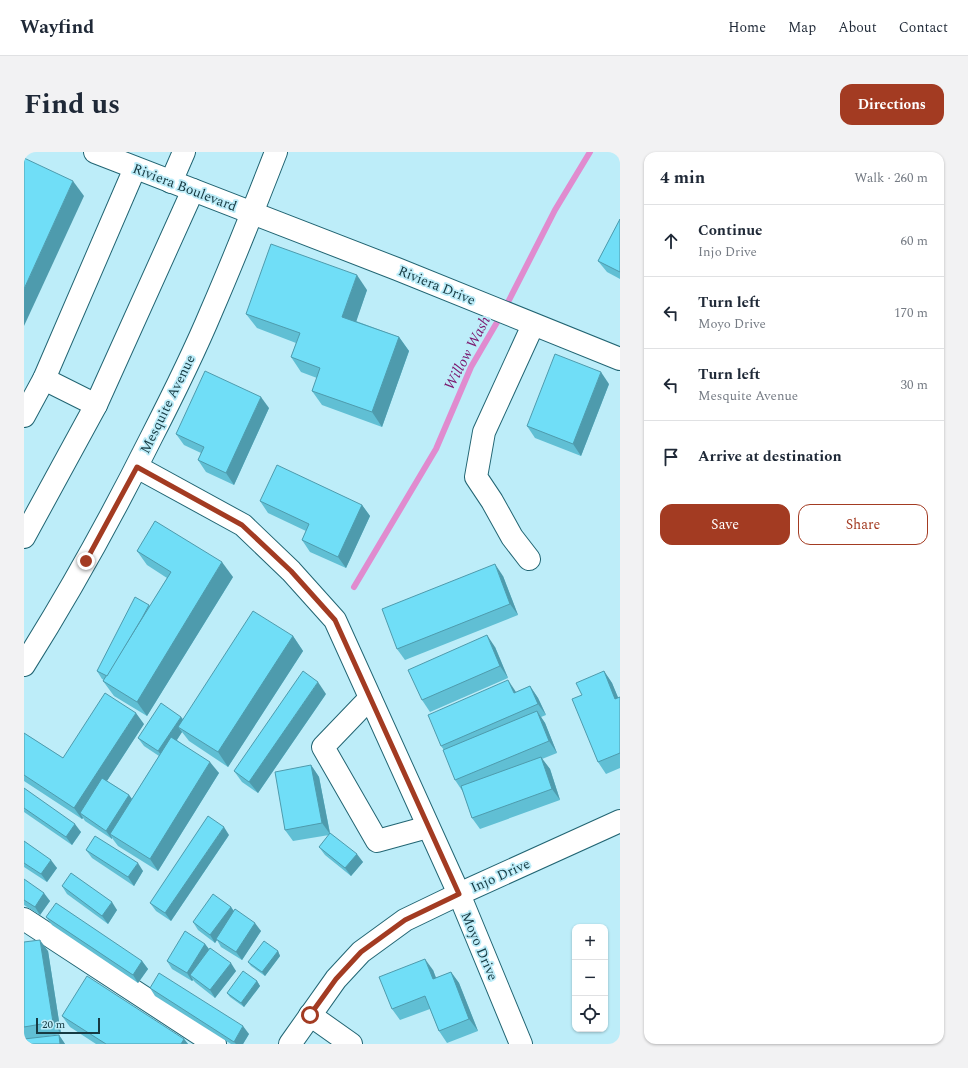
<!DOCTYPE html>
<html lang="en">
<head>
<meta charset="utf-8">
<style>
	body { margin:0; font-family:Spectral,serif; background:#f2f2f3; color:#1f2937 }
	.controls { position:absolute; right:12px; bottom:12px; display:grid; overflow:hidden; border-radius:8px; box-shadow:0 1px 3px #0004 }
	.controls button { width:36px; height:36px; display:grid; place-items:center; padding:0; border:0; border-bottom:1px solid #e0e1e3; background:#fff; color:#1f2937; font:20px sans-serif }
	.scale { position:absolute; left:12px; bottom:10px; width:64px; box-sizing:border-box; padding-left:4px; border:2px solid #163a42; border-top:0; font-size:11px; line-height:14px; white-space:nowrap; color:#163a42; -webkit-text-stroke:3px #bdedf9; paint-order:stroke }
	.stop { position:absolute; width:12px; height:12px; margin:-9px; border:3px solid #a33b22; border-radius:50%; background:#fff }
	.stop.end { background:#a33b22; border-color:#fff; box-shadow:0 1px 4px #0008 }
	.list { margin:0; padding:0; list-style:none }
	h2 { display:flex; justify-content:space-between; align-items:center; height:52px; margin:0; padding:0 16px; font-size:17px }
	h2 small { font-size:13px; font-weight:400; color:#747a83 }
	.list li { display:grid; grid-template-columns:26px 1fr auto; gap:12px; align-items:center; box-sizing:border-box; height:72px; padding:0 16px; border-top:1px solid #e0e1e3 }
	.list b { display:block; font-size:15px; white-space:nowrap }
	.list p { margin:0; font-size:13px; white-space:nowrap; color:#747a83 }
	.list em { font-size:13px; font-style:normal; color:#747a83 }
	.actions { display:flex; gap:8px; padding:12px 16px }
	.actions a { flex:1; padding:9px 0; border:1px solid #a33b22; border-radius:12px; text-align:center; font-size:14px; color:#a33b22 }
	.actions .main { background:#a33b22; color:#fff }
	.icon { flex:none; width:22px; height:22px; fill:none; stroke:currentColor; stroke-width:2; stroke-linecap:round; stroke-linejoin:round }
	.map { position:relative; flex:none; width:596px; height:892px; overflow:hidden; border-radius:12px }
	header { display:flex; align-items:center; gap:24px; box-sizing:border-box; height:56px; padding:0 20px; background:#fff; border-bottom:1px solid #e0e1e3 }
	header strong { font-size:19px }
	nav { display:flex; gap:22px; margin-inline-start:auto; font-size:14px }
	.intro { display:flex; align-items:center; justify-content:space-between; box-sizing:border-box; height:96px; padding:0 24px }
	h1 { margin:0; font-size:28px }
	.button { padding:10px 18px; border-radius:12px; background:#a33b22; color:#fff; font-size:14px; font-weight:700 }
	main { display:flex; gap:24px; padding:0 24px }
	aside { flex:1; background:#fff; border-radius:12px; box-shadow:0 1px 3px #0004 }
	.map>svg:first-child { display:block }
</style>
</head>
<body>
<header>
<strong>Wayfind</strong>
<nav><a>Home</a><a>Map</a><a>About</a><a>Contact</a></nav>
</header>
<div class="intro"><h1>Find us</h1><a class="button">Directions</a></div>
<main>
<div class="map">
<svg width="596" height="892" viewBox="0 0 596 892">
	<rect width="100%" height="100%" fill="#bdedf9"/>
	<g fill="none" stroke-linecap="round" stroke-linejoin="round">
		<path stroke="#e08bcf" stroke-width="6" d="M330,435L412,297L447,215L479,160L531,58L566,0"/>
		<g stroke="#226573" stroke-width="24">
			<g id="minor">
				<path d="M71,0L373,117L596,207"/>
				<path d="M147,30L160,0"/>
				<path d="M20,227L72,253"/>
				<path d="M0,264L20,227L111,16"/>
				<path d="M113,315L219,373L267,419L311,468L435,742L497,892"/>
				<path d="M0,385L72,253L169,38"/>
				<path d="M505,407L488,385L468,349L452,325L460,280L509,173"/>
				<path d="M0,513C46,440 88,364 127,286C148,245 169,203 187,160C210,107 231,54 252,0"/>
				<path d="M346,546L299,595L353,689L404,675"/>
				<path d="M0,767L191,892"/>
				<path d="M286,863L327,892"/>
				<path d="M266,892L312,827L337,800L381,768L435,742L596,669"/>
			</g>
		</g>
		<use href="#minor" stroke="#fff" stroke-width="22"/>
	</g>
	<g fill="#60bfd4">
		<path d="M596,67V127L583,120L574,109Z"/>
		<path d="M343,138L332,169L375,185L385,199L358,275L298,253L288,239L293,226L277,220L267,205L272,191L233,176L222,162Z"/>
		<path d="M585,232L557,304L511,286L503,274Z"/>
		<path d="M245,256L210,333L182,320L174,308L177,301L160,293L152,282Z"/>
		<path d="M236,349L338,353L346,364L322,416L286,400L278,388L282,379L244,361Z"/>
		<path d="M113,399L209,425L123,564L90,544L79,529L80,528L78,527L73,519L125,453L126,454L143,426L123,413Z"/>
		<path d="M479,424L494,463L381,508L373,497Z"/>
		<path d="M269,484L279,499L204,615L165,589L158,580L153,588L195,621L134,719L94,694L88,686V687L61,669L59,666L58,667L0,629V581L39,606L120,572L83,629L105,643L108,647L135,604L120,594L114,586L157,565L159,567Z"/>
		<path d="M471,495L484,526L406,560L398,548Z"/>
		<path d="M580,519L588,531L594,546L596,545V616L582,622L574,610L558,543Z"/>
		<path d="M506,534L514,546L522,563L517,565L521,571L533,601L518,607L526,617L536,648L456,677L448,666L439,640L431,628L420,598L417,594L492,540Z"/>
		<path d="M302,542L234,641L218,630L210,619Z"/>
		<path d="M287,613L295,625L306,681L339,710L327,724L301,703L295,695L305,683L269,689L261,678Z"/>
		<path d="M0,636L57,680L48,693L0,660Z"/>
		<path d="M205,683L147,769L132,759L126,751Z"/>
		<path d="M0,689L33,716L23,730L0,715Z"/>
		<path d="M62,698L119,719L110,734L68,706Z"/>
		<path d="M0,727L26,749L16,763L0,753Z"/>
		<path d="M38,734L93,758L84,772L43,742Z"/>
		<path d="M207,755L210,759L237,779L218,808L197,795L193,788L191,791L174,778L169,770Z"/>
		<path d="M22,765L118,809L124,817L114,831L28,773Z"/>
		<path d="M0,790L24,799L37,882L12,886L35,883L41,892H0Z"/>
		<path d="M181,792L185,797L212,819L191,846L172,831L169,828L168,829L148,817L143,809Z"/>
		<path d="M254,799L256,804L241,824L227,814L224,810Z"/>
		<path d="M409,818L412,826L427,820L435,831L454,879L423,891L415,879L406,857L376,868L368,857Z"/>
		<path d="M233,829L236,834L220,855L206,845L203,841Z"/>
		<path d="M126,836L225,882L219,892H207L131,844Z"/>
		<path d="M38,864L160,887L164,892H72L46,875Z"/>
	</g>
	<g fill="#4e9bad">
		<path d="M49,29L60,44L0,174V137Z"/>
		<path d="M333,123L343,138L329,179L318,165Z"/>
		<path d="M375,185L385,199L358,275L348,260Z"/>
		<path d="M577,220L585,232L557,304L549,292Z"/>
		<path d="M237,245L245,256L210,333L202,321Z"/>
		<path d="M338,353L346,364L322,416L314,405Z"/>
		<path d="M198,410L209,425L123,564L113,550Z"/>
		<path d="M471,412L479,424L494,463L486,452Z"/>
		<path d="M463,483L471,495L484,526L476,514Z"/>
		<path d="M269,484L279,499L204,615L194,600Z"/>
		<path d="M580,519L588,531L596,550L591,547Z"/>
		<path d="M484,528L492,540L498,553L490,541Z"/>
		<path d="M294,530L302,542L234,641L225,630Z"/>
		<path d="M506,534L514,546L522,563L514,552Z"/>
		<path d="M513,559L521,571L533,601L525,589Z"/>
		<path d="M112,561L120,572L60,664L56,661L59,666L58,667L50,656Z"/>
		<path d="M157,565L163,573L154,575L158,580L140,607L134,599Z"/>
		<path d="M517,605L526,617L536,648L528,637Z"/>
		<path d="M186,610L195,621L134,719L126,707Z"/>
		<path d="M287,613L295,625L306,682L298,671Z"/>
		<path d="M105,643L111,651L86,682L88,686V687L82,679Z"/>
		<path d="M51,672L57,680L48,693L42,685Z"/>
		<path d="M200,675L205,683L147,769L141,761Z"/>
		<path d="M333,702L339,710L327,724L321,716Z"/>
		<path d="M27,708L33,716L23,730L17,722Z"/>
		<path d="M114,711L119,719L110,734L104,725Z"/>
		<path d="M20,741L26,749L16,763L11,755Z"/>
		<path d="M88,750L93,758L84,772L78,764Z"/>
		<path d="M207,755L212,763L192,787L193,788L191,791L186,783Z"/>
		<path d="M231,771L237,779L218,808L212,800Z"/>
		<path d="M16,788L24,799L37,882L29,870Z"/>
		<path d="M181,792L187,800L166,823L169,828L168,829L163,821Z"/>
		<path d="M254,799L256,804L241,824L238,820Z"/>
		<path d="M401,807L409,818L417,839L409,827Z"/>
		<path d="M118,809L124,817L114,831L109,823Z"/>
		<path d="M207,811L212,819L191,846L186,838Z"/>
		<path d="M427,820L435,831L454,879L445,867Z"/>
		<path d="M233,829L236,834L220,855L217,851Z"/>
		<path d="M219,874L225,882L219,892H212L210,890Z"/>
		<path d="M35,883L41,892H36Z"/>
		<path d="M160,887L164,892H157Z"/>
	</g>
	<g fill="#70def7" stroke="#4e9bad">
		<path d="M0,6L49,29L0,137Z"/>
		<path d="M596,67V120L574,109Z"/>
		<path d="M247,92L333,123L318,165L375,185L348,260L288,239L296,216L267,205L276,181L222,162Z"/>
		<path d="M531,202L577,220L549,292L503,274Z"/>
		<path d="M181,219L237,245L202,321L174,308L180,295L152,282Z"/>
		<path d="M253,313L338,353L314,405L278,388L285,372L236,349Z"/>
		<path d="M131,369L198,410L113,550L79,529L147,420L113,399Z"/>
		<path d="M471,412L486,452L373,497L358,457Z"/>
		<path d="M111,445L125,453L118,466L83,524L73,519Z"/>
		<path d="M229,459L269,484L194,600L154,575Z"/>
		<path d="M463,483L476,514L398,548L384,518Z"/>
		<path d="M279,519L294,530L225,630L210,619Z"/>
		<path d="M580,519L591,547L596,545V601L574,610L548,547L558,543L552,531Z"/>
		<path d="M484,528L490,541L506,534L514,552L417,594L404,563Z"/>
		<path d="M81,541L112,561L50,656L0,623V581L39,606Z"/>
		<path d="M137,551L157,565L134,599L114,586Z"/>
		<path d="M513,559L525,589L431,628L419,598Z"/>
		<path d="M147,585L186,610L126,707L86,682Z"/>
		<path d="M517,605L528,637L448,666L437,634Z"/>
		<path d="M287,613L298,671L261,678L251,620Z"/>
		<path d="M78,626L105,643L82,679L56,661Z"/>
		<path d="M0,636L51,672L42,685L0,656Z"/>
		<path d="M184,664L200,675L141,761L126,751Z"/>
		<path d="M306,681L333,702L321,716L295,695Z"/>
		<path d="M71,684L114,711L104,725L62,698Z"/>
		<path d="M0,689L27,708L17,722L0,711Z"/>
		<path d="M47,721L88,750L78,764L38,734Z"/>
		<path d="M0,727L20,741L11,755L0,748Z"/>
		<path d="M189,742L207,755L186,783L169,770Z"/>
		<path d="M32,751L118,809L109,823L22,765Z"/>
		<path d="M211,757L231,771L212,800L192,787Z"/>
		<path d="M161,779L181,792L163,821L143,809Z"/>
		<path d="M16,788L29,870L0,875V790Z"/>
		<path d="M240,789L254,799L238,820L224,810Z"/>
		<path d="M186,796L207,811L186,838L166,823Z"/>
		<path d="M401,807L409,827L427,820L445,867L415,879L401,844L368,857L355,825Z"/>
		<path d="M219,819L233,829L217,851L203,841Z"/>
		<path d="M135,821L219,874L210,890L126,836Z"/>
		<path d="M63,824L160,887L157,892H82L38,864Z"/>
		<path d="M35,883L36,892H0V887Z"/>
	</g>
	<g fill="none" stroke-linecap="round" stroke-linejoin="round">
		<path stroke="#a33b22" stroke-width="5" d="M62,409L113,315L218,373L267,419L311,468L435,742L381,768L337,800L312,827L286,863"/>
	</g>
	<g text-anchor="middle" stroke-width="3.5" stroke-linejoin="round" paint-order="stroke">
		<g font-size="14" fill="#163a42" stroke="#bdedf9">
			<text transform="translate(161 35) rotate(21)" y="5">Riviera Boulevard</text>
			<text transform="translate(413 133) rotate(22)" y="5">Riviera Drive</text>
			<text transform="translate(143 252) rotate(-64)" y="5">Mesquite Avenue</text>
			<text transform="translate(476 723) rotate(-24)" y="5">Injo Drive</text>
			<text transform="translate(456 794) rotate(67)" y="5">Moyo Drive</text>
		</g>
		<g font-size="15" font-style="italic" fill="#7b176e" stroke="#bdedf9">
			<text transform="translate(443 201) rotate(-62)" y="5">Willow Wash</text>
		</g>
	</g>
</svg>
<div class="controls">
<button>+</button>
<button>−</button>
<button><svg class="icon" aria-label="locate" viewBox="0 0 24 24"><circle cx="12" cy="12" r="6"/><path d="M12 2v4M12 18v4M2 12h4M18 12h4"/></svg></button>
</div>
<div class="scale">20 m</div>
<div class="stop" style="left:286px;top:863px"></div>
<div class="stop end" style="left:62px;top:409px"></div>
</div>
<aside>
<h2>4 min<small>Walk · 260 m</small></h2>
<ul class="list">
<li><svg class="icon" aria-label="ahead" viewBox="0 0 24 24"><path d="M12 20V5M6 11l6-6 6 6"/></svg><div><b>Continue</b><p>Injo Drive</p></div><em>60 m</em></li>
<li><svg class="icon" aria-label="left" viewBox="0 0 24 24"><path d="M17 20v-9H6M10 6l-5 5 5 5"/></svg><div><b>Turn left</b><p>Moyo Drive</p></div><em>170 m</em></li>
<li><svg class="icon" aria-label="left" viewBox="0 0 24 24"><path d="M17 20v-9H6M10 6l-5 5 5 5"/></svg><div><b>Turn left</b><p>Mesquite Avenue</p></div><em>30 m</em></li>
<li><svg class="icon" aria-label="arrive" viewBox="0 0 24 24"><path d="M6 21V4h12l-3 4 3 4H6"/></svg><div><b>Arrive at destination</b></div></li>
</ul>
<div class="actions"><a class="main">Save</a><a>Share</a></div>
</aside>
</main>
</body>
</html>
